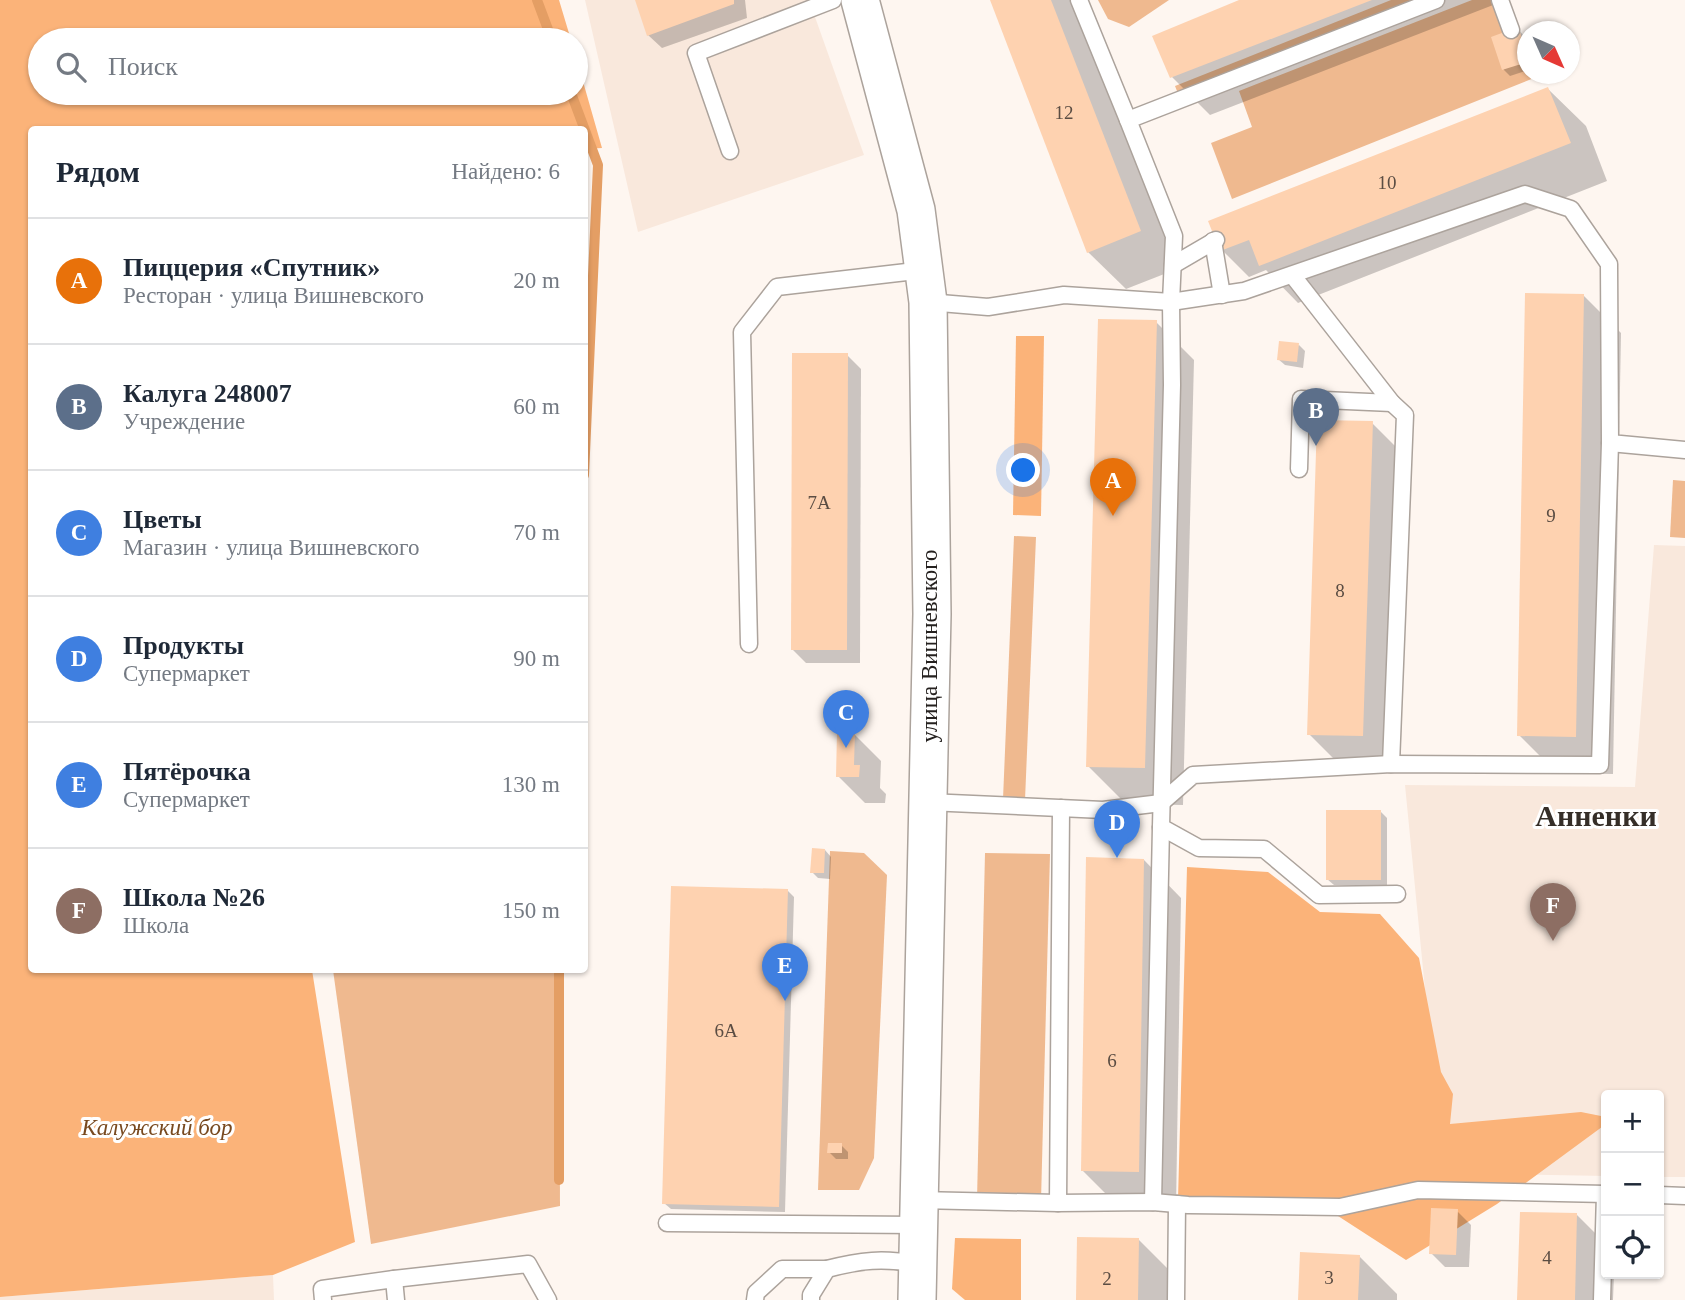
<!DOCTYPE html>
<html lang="ru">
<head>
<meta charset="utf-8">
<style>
	body { margin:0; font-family:Georgia,serif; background:#f2f2f3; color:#1f2937 }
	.controls { position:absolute; right:21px; bottom:21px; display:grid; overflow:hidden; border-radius:7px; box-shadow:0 2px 5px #0004 }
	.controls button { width:63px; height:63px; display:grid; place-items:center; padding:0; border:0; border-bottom:2px solid #e0e1e3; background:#fff; color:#1f2937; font:35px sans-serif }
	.compass { position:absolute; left:1517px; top:21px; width:63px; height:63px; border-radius:50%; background:#fff; box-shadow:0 2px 5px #0004; rotate:135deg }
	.you { position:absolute; left:1024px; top:471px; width:24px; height:24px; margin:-18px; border:5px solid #fff; border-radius:50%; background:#1a73e8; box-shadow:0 0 0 10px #1a73e833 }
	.badge { display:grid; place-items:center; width:46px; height:46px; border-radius:50%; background:#086796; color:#fff; font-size:23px; font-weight:700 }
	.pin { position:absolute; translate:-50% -58px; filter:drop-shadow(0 2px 4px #0008) }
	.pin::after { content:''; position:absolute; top:37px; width:24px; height:21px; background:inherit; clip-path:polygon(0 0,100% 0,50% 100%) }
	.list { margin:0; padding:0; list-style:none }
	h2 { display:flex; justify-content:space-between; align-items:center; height:91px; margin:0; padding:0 28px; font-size:30px }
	h2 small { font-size:23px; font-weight:400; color:#747a83 }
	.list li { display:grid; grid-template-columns:46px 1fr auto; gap:21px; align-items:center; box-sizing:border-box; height:126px; padding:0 28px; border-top:2px solid #e0e1e3 }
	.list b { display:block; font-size:26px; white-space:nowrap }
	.list p { margin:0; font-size:23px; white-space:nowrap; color:#747a83 }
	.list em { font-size:23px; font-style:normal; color:#747a83 }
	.icon { flex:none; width:38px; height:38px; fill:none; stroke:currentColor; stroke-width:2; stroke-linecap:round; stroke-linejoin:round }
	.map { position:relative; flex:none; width:1685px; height:1300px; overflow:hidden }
	.search { position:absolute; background:#fff; box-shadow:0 2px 5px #0004; left:28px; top:28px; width:560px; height:77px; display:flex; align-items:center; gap:18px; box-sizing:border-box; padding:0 24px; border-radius:38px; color:#747a83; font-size:26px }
	.panel { position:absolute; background:#fff; box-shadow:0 2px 5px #0004; left:28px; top:126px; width:560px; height:847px; border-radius:7px }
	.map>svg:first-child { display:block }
</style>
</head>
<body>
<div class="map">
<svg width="1685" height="1300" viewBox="0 0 1685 1300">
	<rect width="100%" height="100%" fill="#fef6f0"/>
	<g fill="#f9e8dc">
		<path d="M585,0H809L864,155L638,232Z"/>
		<path d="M1654,545L1685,546V1177H1659V1095H1606V1176L1443,1173L1405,785L1635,787Z"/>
		<path d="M273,1275L274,1300H0V1297Z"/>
	</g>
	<g fill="#efb98f">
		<path d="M1098,0H1169L1129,27L1108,19Z"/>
		<path d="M1391,0H1420L1179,96L1175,86Z"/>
		<path d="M1472,0H1501L1527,62L1528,74H1533L1534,78L1232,199L1211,143L1252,127L1239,91Z"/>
		<path d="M1673,480L1685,481V538L1670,537Z"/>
		<path d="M1014,536L1036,537L1025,800L1003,799Z"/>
		<path d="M830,851L864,853L887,875L874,1158L859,1190H818Z"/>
		<path d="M985,853L1050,854L1041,1201L977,1200Z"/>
		<path d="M333,970H559L560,1206L371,1244Z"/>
	</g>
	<g fill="#fbb379">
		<path d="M0,0H559L571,40H40V93H576V57L602,148L585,149L584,130H32V970H312L355,1242L273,1275L0,1297Z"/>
		<path d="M1016,336H1044L1041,516L1013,515Z"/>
		<path d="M1187,867L1268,872L1320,912L1380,914L1419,958L1441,1072L1453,1094L1450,1124L1581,1112L1606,1117V1124L1497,1204L1406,1260L1321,1205L1178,1200Z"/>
		<path d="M955,1238L1021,1239V1300H965L952,1289Z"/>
	</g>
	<g fill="#0003">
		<path d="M637,0H745L747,18L662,48L648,35Z"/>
		<path d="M991,0H1073L1177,269L1126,289L1088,252Z"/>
		<path d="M1244,0H1506L1210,115L1172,77Z"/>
		<path d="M1518,29L1524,36L1528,46V70L1510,76L1504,70L1493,38Z"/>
		<path d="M1548,89L1586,126L1607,181L1298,303L1266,270L1249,277L1222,250Z"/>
		<path d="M1583,295L1621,333L1613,774L1557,773L1519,735Z"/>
		<path d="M1156,322L1194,360L1183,805L1126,804L1088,766Z"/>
		<path d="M1299,345L1305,351L1303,368L1285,365L1278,359Z"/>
		<path d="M847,355L861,369L860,663H806L792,649Z"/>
		<path d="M1372,423L1410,461L1400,773L1347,772L1309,734Z"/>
		<path d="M854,734L881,761L880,788L886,794L885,803H865L838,776Z"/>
		<path d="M1381,812L1387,818V886L1334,885L1327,879Z"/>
		<path d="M825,850L831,857L830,879L818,878L812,872Z"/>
		<path d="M1144,860L1181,898L1176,1209L1120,1208L1082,1170Z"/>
		<path d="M787,890L794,897L785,1212L671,1209L664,1203Z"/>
		<path d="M841,1145L848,1152V1159H836L829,1152Z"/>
		<path d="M1457,1211L1471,1225L1469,1267H1445L1431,1253Z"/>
		<path d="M1577,1215L1606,1244V1274H1614L1613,1300H1519Z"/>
		<path d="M1138,1239L1176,1277V1300H1078Z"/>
		<path d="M1359,1256L1397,1294V1300H1300Z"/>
	</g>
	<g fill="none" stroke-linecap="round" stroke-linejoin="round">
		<g stroke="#e49e64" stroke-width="10">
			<path d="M537,0L552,40"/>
			<path d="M571,93L598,165L584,475"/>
			<path d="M559,970V1180"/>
		</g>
	</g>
	<g fill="#fed2b0">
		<path d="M635,0H734V4L647,36Z"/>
		<path d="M990,0H1051L1141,231L1087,253Z"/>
		<path d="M1239,0H1372L1170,78L1152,36Z"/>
		<path d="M1518,27L1528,54V62L1502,70L1491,37Z"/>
		<path d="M1548,87L1571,143L1259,266L1249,240L1220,251L1208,221Z"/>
		<path d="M1525,293L1584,294L1576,737L1517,736Z"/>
		<path d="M1098,319L1157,320L1145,768L1086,767Z"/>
		<path d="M1279,341L1299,343L1297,362L1277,360Z"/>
		<path d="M792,353H848L847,650H791Z"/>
		<path d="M1317,420L1373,421L1363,736L1307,735Z"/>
		<path d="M837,732H855L854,765H860L859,777H836Z"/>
		<rect x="1326" y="810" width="55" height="70"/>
		<path d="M812,848L825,849L824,873H810Z"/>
		<path d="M1086,857L1144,859L1139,1172L1081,1171Z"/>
		<path d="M671,886L788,889L779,1207L662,1204Z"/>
		<path d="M828,1143H842V1153H827Z"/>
		<path d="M1431,1208L1458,1209L1456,1255L1429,1254Z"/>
		<path d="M1520,1212L1577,1213L1575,1300H1517Z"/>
		<path d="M1077,1237L1139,1238L1138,1300H1076Z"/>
		<path d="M1300,1252L1360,1255L1358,1300H1298Z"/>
	</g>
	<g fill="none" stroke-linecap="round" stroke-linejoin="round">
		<g stroke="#aca39c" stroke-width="19">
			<g id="service">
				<path d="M1079,0L1128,120"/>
				<path d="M1500,0L1511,30"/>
				<path d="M730,151L696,53L833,0"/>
				<path d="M1213,241L1222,295"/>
				<path d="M1173,265L1216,240"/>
				<path d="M1293,276L1392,403L1405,415L1391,764"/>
				<path d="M928,302L988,307L1064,295L1171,302L1244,291L1525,194L1571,209L1609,264L1610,443L1685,450"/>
				<path d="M1299,469L1301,399L1392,403"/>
				<path d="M749,644L742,332L777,287L924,270"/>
				<path d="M928,802L1103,810L1161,803L1193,775L1391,764L1600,765L1610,443"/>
				<path d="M1397,894L1319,895L1264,849L1199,848L1161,827L1172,385L1171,302L1174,236L1128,120L1436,0"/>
				<path d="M1659,1195L1685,1196"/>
				<path d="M918,1200L1058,1203L1153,1202L1188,1205L1340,1207L1418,1190L1606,1194"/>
				<path d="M1153,1202L1161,827"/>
				<path d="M1058,1203L1061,808"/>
				<path d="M667,1223L918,1225"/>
				<path d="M394,1279L396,1300"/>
				<path d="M323,1300L322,1289L394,1279L528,1264L548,1300"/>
				<path d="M755,1300L756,1293L782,1269H827"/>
				<path d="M811,1300V1295L827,1269C861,1260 883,1258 917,1264"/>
				<path d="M1176,1300L1177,1204"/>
				<path d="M1602,1300L1605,1194"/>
			</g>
		</g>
		<g stroke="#aca39c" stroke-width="40">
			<path id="tertiary" d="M860,0L916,210L928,302L932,614L917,1300"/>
		</g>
		<use href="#service" stroke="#fff" stroke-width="16"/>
		<use href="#tertiary" stroke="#fff" stroke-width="37"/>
	</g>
	<g text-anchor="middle" stroke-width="6" stroke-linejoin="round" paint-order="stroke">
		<g font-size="19" fill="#5b4d43">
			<text x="1064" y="119">12</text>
			<text x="1387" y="189">10</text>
			<text x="819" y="509">7А</text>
			<text x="1551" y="522">9</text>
			<text x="1340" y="597">8</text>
			<text x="726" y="1037">6А</text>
			<text x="1112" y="1067">6</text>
			<text x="1547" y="1264">4</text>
			<text x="1329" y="1284">3</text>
			<text x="1107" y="1285">2</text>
		</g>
		<g font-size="23" fill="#25211f" stroke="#fff">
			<text transform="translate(929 646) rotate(-90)" y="8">улица Вишневского</text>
		</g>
		<g font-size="23" font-style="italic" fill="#78491f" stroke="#fff">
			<text x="157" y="1135">Калужский бор</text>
		</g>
		<g font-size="30" font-weight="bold" fill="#352e28" stroke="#fff">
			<text x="1596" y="826">Анненки</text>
		</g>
	</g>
</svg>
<div class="controls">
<button>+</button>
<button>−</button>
<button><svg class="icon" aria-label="locate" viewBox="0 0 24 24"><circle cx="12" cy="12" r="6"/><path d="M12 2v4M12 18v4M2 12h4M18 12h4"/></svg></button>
</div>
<svg class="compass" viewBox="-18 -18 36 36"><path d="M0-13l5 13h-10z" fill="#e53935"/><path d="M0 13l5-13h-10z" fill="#747a83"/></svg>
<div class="you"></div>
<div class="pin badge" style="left:1113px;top:516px;background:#e8710a">A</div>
<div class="pin badge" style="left:1316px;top:446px;background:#5c6f8a">B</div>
<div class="pin badge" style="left:846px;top:748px;background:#3f7fe0">C</div>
<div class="pin badge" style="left:1117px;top:858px;background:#3f7fe0">D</div>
<div class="pin badge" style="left:785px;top:1001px;background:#3f7fe0">E</div>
<div class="pin badge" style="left:1553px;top:941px;background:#8d6e63">F</div>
<div class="search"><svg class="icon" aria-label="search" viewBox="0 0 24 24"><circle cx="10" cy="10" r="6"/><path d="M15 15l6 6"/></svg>Поиск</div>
<section class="panel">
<h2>Рядом<small>Найдено: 6</small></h2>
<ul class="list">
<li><span class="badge" style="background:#e8710a">A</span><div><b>Пиццерия «Спутник»</b><p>Ресторан · улица Вишневского</p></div><em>20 m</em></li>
<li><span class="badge" style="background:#5c6f8a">B</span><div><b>Калуга 248007</b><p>Учреждение</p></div><em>60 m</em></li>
<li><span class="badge" style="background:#3f7fe0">C</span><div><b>Цветы</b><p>Магазин · улица Вишневского</p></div><em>70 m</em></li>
<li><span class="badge" style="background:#3f7fe0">D</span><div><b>Продукты</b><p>Супермаркет</p></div><em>90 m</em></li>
<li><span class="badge" style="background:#3f7fe0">E</span><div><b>Пятёрочка</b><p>Супермаркет</p></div><em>130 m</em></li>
<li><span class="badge" style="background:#8d6e63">F</span><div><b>Школа №26</b><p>Школа</p></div><em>150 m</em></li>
</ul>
</section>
</div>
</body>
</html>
